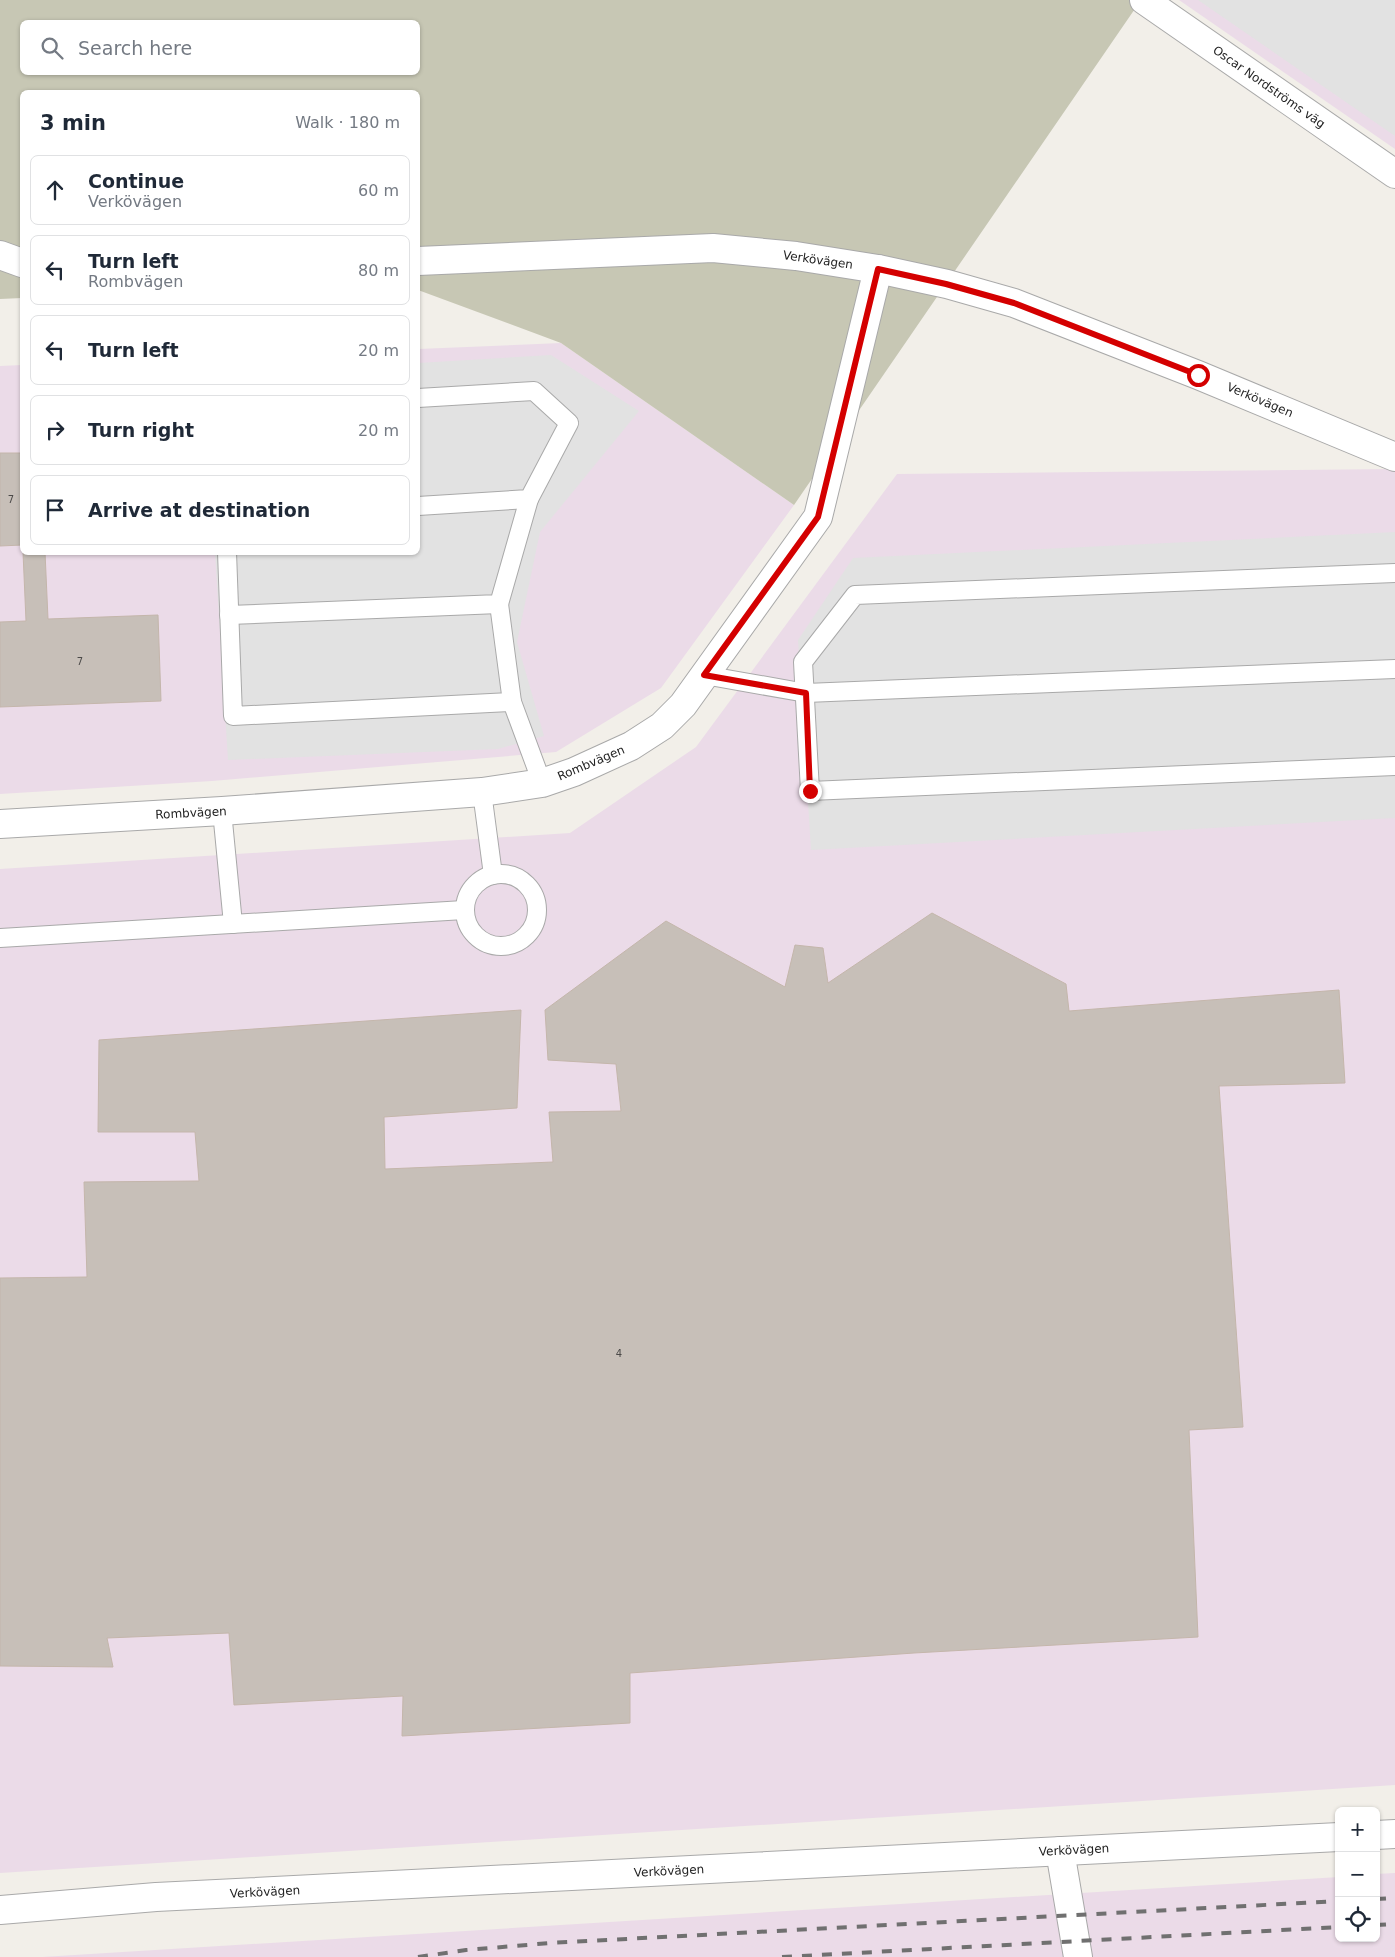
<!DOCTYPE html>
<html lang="en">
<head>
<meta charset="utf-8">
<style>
	body { margin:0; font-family:"DejaVu Sans",sans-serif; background:#f6f6f7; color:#1f2937 }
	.controls { position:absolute; right:15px; bottom:15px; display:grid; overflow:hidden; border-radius:8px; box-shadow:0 1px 4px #0004 }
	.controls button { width:45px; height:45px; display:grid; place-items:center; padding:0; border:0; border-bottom:1px solid #e0e1e3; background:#fff; color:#1f2937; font:25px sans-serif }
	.stop { position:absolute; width:15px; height:15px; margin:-11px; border:4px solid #d40000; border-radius:50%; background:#fff }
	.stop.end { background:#d40000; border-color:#fff; box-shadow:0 1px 5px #0008 }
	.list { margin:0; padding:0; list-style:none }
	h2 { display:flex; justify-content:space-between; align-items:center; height:65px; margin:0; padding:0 20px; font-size:21px }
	h2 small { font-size:16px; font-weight:400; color:#747a83 }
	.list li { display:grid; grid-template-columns:32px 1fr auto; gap:15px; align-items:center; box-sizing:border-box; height:70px; margin:0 10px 10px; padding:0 10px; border:1px solid #e0e1e3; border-radius:8px }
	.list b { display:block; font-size:19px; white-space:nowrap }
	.list p { margin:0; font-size:16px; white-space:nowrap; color:#747a83 }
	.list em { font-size:16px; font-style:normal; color:#747a83 }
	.icon { flex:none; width:28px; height:28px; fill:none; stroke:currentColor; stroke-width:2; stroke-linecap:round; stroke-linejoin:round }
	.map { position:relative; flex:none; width:1395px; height:1957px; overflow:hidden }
	.search { position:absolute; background:#fff; box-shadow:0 1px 4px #0004; left:20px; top:20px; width:400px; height:55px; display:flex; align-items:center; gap:12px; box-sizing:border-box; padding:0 18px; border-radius:8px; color:#747a83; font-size:19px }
	.panel { position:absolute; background:#fff; box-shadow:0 1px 4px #0004; left:20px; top:90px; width:400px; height:465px; border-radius:8px }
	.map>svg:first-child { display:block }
</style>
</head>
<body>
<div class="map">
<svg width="1395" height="1957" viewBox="0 0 1395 1957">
	<rect width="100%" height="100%" fill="#f2efe9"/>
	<g fill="#ebdbe8">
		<path d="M1179,0H1395V149Z"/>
		<path d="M561,343L794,505L661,688L556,752L212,781L0,794V366L22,365V552H418V349Z"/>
		<path d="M1395,469V1785L0,1873V869L570,833L696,747L897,474Z"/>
		<path d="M1395,1873V1957H42L1339,1877V1938H1376V1874Z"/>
	</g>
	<path fill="#c7c7b4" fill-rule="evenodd" d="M0,0H1141L794,505L561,343L418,290V92H22V298L0,299ZM22,22H418V72H22Z"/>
	<g fill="#e2e2e2">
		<path d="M1198,0H1395V136Z"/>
		<path d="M551,355L639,411L540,532L517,642L544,736L498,749L228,760L215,553L418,552V363Z"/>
		<path d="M1395,532V818L811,850L798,640L853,558Z"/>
	</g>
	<g fill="#c7bfb8" stroke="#c4b6ab">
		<path d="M0,453H22V545L0,546Z"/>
		<path d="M23,552H45L48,619L158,615L161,701L0,707V622L26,621Z"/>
		<path d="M932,913L1066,984L1069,1011L1339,990L1345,1083L1219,1086L1243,1427L1189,1430L1198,1637L914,1653L630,1673V1723L402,1736L403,1696L234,1705L229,1633L107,1638L113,1667L0,1666V1278L87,1277L84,1182L199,1181L195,1132H98L99,1040L521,1010L517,1108L384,1117L385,1169L553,1162L549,1112L621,1111L616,1064L548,1060L545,1010L666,921L785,987L795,945L823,948L828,983Z"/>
	</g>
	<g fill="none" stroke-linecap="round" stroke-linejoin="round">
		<g stroke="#a9a9a9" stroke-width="20">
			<g id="service">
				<path d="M418,398L534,391L569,423L529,499L418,506"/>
				<path d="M227,552L233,716L512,702L499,604"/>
				<path d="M1395,573L855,595L803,662L810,791L1395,766"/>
				<path d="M229,615L499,604L529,499"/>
				<path d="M704,675L806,693L1395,669"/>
				<path d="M512,702L542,783"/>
				<path d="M482,792L493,875"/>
				<path d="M222,811L233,924"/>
				<circle cx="501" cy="910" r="36"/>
				<path d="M0,938L464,910"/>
			</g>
		</g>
		<g stroke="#a9a9a9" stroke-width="30">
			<g id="minor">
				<path d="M1144,0L1395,174"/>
				<path d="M0,255L22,263"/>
				<path d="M418,261L713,248L796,256L878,269L947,284L1014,303L1198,375L1395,457"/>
				<path d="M0,824L222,811L482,792L542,783L574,772L631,746L662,726L683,705L818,517L878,269"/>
				<path d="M1376,1835L1395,1834"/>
				<path d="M1060,1851L1078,1957"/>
				<path d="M0,1910L156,1897L1339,1837"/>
			</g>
		</g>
		<use href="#service" stroke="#fff" stroke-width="18"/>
		<use href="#minor" stroke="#fff" stroke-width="28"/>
		<g stroke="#707070" stroke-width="4" stroke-dasharray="10 10" stroke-linecap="butt">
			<path d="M1376,1899L1395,1898"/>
			<path d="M1376,1925L1395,1924"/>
			<path d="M418,1957L466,1950L550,1943L1339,1901"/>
			<path d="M782,1957L1339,1927"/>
		</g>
	</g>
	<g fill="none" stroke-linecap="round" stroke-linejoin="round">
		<path stroke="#d40000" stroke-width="6" d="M810,791L806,693L704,675L818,517L878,269L946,284L1014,303L1198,375"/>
	</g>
	<g text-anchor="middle" stroke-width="4" stroke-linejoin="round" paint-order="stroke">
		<g font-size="10" fill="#4b4948">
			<text x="11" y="503">7</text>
			<text x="80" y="665">7</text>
			<text x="619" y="1357">4</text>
		</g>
		<g font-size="12" fill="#222" stroke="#fff">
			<text transform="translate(1269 87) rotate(35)" y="4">Oscar Nordströms väg</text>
			<text transform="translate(818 260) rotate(8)" y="4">Verkövägen</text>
			<text transform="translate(1260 400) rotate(23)" y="4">Verkövägen</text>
			<text transform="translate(591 763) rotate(-23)" y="4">Rombvägen</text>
			<text transform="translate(191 813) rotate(-3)" y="4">Rombvägen</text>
			<text transform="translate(1074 1850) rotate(-3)" y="4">Verkövägen</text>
			<text transform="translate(669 1871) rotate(-3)" y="4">Verkövägen</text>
			<text transform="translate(265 1892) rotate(-3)" y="4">Verkövägen</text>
		</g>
	</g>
</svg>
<div class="controls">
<button>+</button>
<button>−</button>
<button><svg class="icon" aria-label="locate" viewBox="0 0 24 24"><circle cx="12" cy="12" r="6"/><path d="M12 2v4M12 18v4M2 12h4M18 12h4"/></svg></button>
</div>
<div class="stop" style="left:1198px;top:375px"></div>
<div class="stop end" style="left:810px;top:791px"></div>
<div class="search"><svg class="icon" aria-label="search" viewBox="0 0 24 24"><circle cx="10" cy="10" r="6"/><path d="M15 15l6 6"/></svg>Search here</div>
<section class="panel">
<h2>3 min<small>Walk · 180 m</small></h2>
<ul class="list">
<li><svg class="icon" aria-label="ahead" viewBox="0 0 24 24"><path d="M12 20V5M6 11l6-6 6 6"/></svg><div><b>Continue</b><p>Verkövägen</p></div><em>60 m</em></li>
<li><svg class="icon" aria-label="left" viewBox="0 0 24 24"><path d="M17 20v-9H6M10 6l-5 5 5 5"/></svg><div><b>Turn left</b><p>Rombvägen</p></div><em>80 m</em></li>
<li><svg class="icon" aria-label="left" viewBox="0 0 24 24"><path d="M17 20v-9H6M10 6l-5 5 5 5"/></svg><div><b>Turn left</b></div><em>20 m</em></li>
<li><svg class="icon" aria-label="right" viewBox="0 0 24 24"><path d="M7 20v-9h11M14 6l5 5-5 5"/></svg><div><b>Turn right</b></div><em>20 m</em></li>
<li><svg class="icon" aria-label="arrive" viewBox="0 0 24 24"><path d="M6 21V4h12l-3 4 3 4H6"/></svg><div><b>Arrive at destination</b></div></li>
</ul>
</section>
</div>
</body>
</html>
